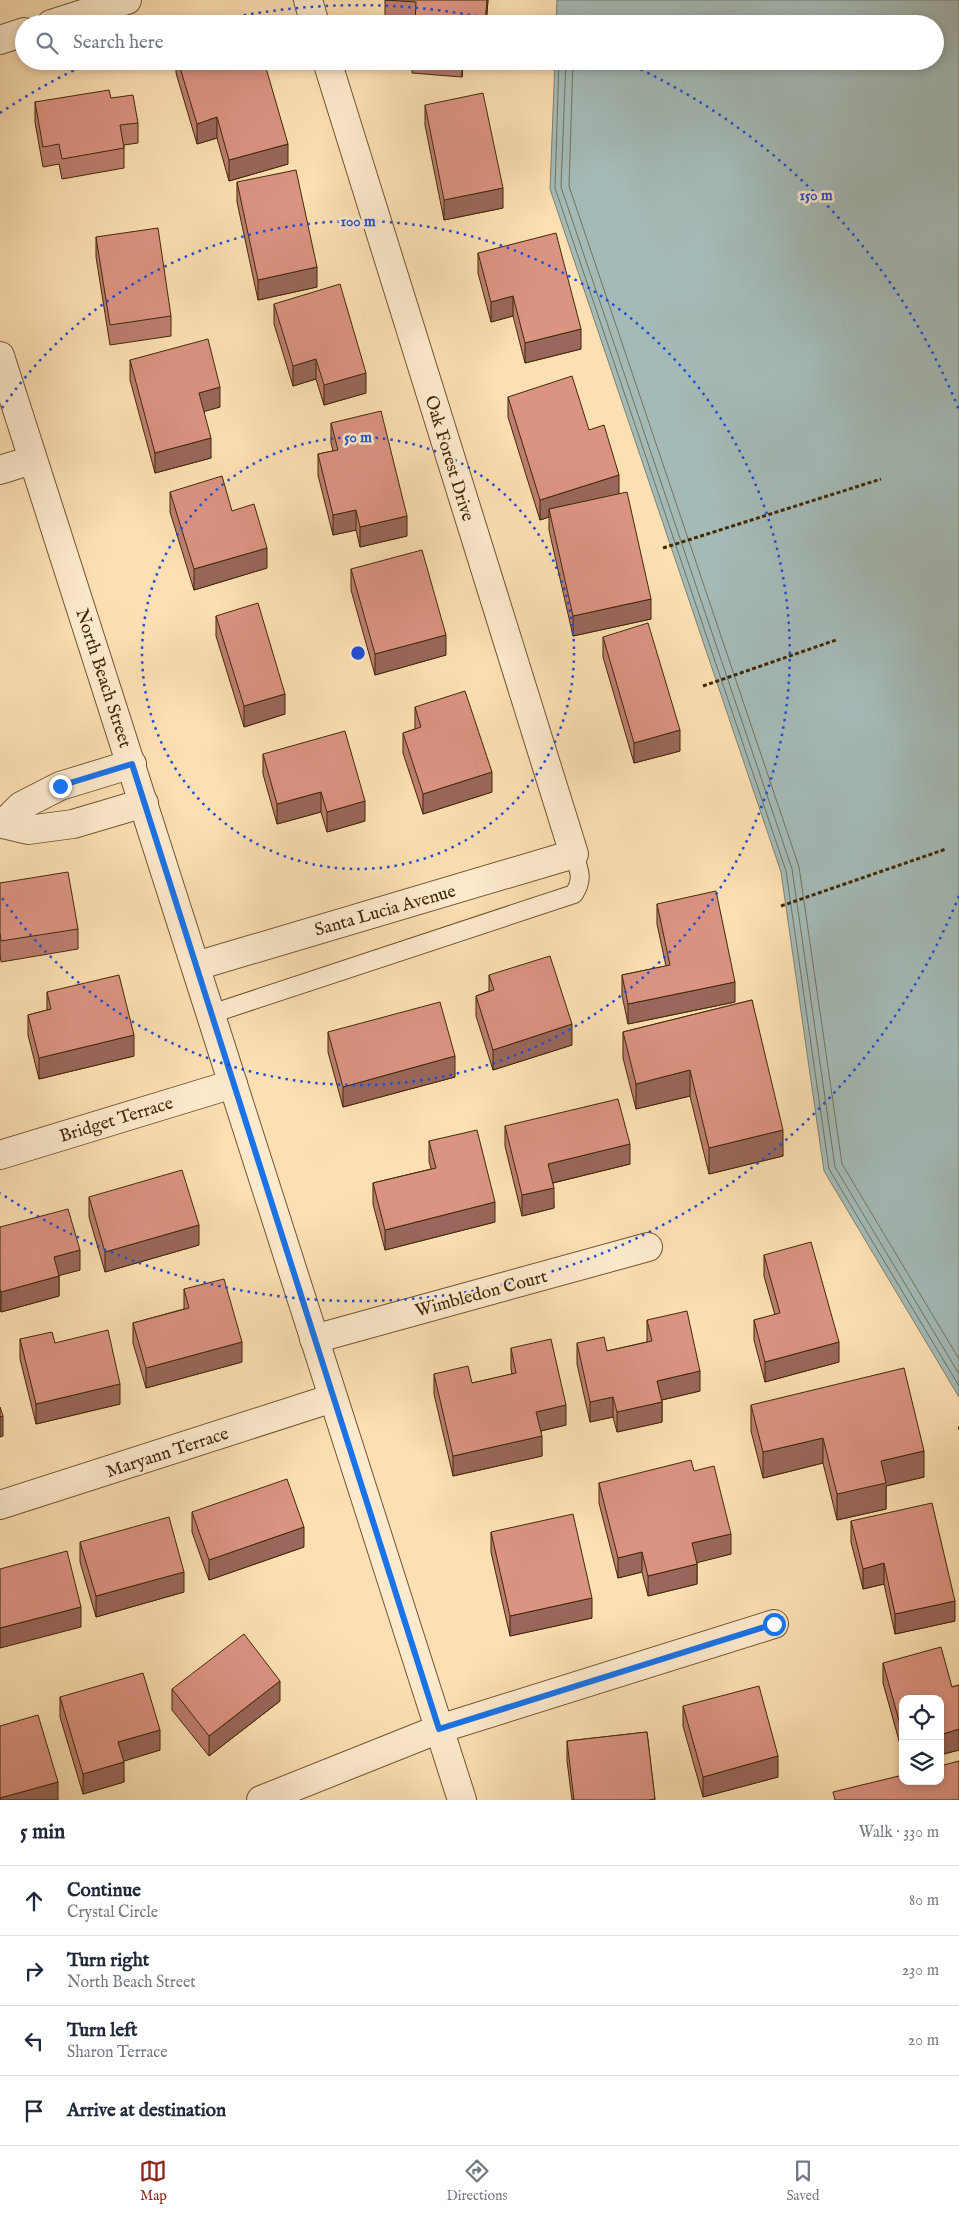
<!DOCTYPE html>
<html lang="en">
<head>
<meta charset="utf-8">
<style>
	body { margin:0; font-family:"IM FELL English",serif; background:#f6f6f7; color:#1f2937 }
	.controls { position:absolute; right:15px; bottom:15px; display:grid; overflow:hidden; border-radius:10px; box-shadow:0 2px 8px #0003 }
	.controls button { width:45px; height:45px; display:grid; place-items:center; padding:0; border:0; border-bottom:1px solid #e0e1e3; background:#fff; color:#1f2937; font:25px sans-serif }
	.stop { position:absolute; width:15px; height:15px; margin:-11px; border:4px solid #1a73e8; border-radius:50%; background:#fff }
	.stop.end { background:#1a73e8; border-color:#fff; box-shadow:0 1px 5px #0008 }
	.list { margin:0; padding:0; list-style:none }
	h2 { display:flex; justify-content:space-between; align-items:center; height:65px; margin:0; padding:0 20px; font-size:21px }
	h2 small { font-size:16px; font-weight:400; color:#747a83 }
	.list li { display:grid; grid-template-columns:32px 1fr auto; gap:15px; align-items:center; box-sizing:border-box; height:70px; padding:0 20px; border-top:1px solid #e0e1e3 }
	.list b { display:block; font-size:19px; white-space:nowrap }
	.list p { margin:0; font-size:16px; white-space:nowrap; color:#747a83 }
	.list em { font-size:16px; font-style:normal; color:#747a83 }
	.icon { flex:none; width:28px; height:28px; fill:none; stroke:currentColor; stroke-width:2; stroke-linecap:round; stroke-linejoin:round }
	.map { position:relative; flex:none; width:959px; height:1800px; overflow:hidden }
	.search { position:absolute; background:#fff; box-shadow:0 2px 8px #0003; left:15px; right:15px; top:15px; height:55px; display:flex; align-items:center; gap:12px; box-sizing:border-box; padding:0 18px; border-radius:28px; color:#747a83; font-size:19px }
	.sheet { height:345px; background:#fff }
	nav { display:flex; justify-content:space-around; align-items:center; box-sizing:border-box; height:70px; border-top:1px solid #e0e1e3; background:#fff; font-size:14px; color:#747a83 }
	nav a { display:grid; justify-items:center; gap:2px }
	nav .on { color:#8f2418 }
	.map>svg:first-child { display:block }
</style>
</head>
<body>
<div class="map">
<svg width="959" height="1800" viewBox="0 0 959 1800">
	<rect width="100%" height="100%" fill="#fcdfb2"/>
	<filter id="stains"><feTurbulence type="fractalNoise" baseFrequency=".004" numOctaves="4"/><feColorMatrix values="0 0 0 0 .2 0 0 0 0 .09 0 0 0 0 .02 0 0 0 .5 -.17"/></filter>
	<radialGradient id="worn" r=".72"><stop offset=".6" stop-color="#630" stop-opacity="0"/><stop offset="1" stop-color="#630" stop-opacity=".3"/></radialGradient>
	<path fill="#a4bab7" stroke="#7c8070" d="M557,0H959V1397L824,1171L781,872L550,189L555,61H935V24H556Z"/>
	<g fill="none" stroke-linecap="round" stroke-linejoin="round">
		<g stroke="#72725e" stroke-width="1">
			<path d="M559,61L555,188L786,871L829,1169L959,1386"/>
			<path d="M566,61L561,187L792,869L835,1167L959,1374"/>
			<path d="M573,61L569,186L799,867L842,1164L959,1359"/>
		</g>
		<g stroke="#705631" stroke-width="20">
			<path id="service" d="M211,1014L574,894C584,878 579,871 574,854"/>
		</g>
		<g stroke="#705631" stroke-width="30">
			<g id="minor">
				<path d="M308,0L315,24"/>
				<path d="M51,24L127,0"/>
				<path d="M0,40L24,32"/>
				<path d="M0,470L32,460"/>
				<path d="M132,764L60,786L21,806L3,824L28,830L73,824L144,803"/>
				<path d="M196,966L574,854L327,61"/>
				<path d="M0,1155L233,1084"/>
				<path d="M314,1339L648,1247"/>
				<path d="M0,1505L333,1398"/>
				<path d="M261,1800L439,1729L774,1624"/>
			</g>
		</g>
		<g stroke="#705631" stroke-width="30">
			<path id="tertiary" d="M0,356L462,1800"/>
		</g>
		<g stroke="#412906" stroke-width="3" stroke-dasharray="4 2.5" stroke-linecap="butt">
			<path d="M663,548L881,479"/>
			<path d="M703,686L836,640"/>
			<path d="M781,906L946,849"/>
			<path d="M958,1428H959"/>
		</g>
		<use href="#service" stroke="#fdeacd" stroke-width="18"/>
		<use href="#minor" stroke="#fdeacd" stroke-width="28"/>
		<use href="#tertiary" stroke="#fdeacd" stroke-width="28"/>
	</g>
	<g fill="#bc7e70" stroke="#412906">
		<path d="M385,0H488L486,24H415V23L385,20Z"/>
		<path d="M176,61H219L288,164L229,181L217,138L197,144L176,73Z"/>
		<path d="M412,61H463L462,77L412,73Z"/>
		<path d="M111,98L138,123V143L124,145V168L62,179L59,164L43,167L35,122V102Z"/>
		<path d="M425,105L503,208L444,220L425,125Z"/>
		<path d="M237,182L317,287L258,300L237,202Z"/>
		<path d="M96,237L171,316V336L110,345L96,257Z"/>
		<path d="M478,253L581,349L525,363L513,316L491,322L478,273Z"/>
		<path d="M274,304L366,393L324,405L316,379L293,386L274,324Z"/>
		<path d="M130,360L220,407L204,411L211,458L155,473L130,380Z"/>
		<path d="M508,397L589,430L619,494L651,619L573,636L549,530V517L540,520L508,417Z"/>
		<path d="M331,423L407,536L360,547L356,530L333,535L318,475V454L333,451L331,443Z"/>
		<path d="M170,492L232,511L267,568L194,590L170,512Z"/>
		<path d="M351,569L446,655L375,675L351,590Z"/>
		<path d="M216,616L285,714L244,727L216,636Z"/>
		<path d="M603,637L680,751L634,763L603,657Z"/>
		<path d="M415,707L492,792L423,814L403,753V733L415,729Z"/>
		<path d="M263,754L365,821L327,832L321,812L277,824L263,774Z"/>
		<path d="M0,883L78,929V949L1,962L0,953Z"/>
		<path d="M657,904L735,1002L628,1024L622,995V975L666,966L657,924Z"/>
		<path d="M489,975L572,1045L493,1070L476,1016V996L489,991Z"/>
		<path d="M47,992L134,1056L39,1079L28,1035V1015L47,1010Z"/>
		<path d="M752,1000L783,1156L709,1174L690,1096L636,1109L623,1058V1032Z"/>
		<path d="M328,1032L455,1077L343,1107L328,1052Z"/>
		<path d="M505,1126L630,1164L553,1183L554,1208L522,1216L505,1146Z"/>
		<path d="M429,1141L495,1222L385,1250L373,1204V1183L431,1169L429,1161Z"/>
		<path d="M89,1197L199,1245L105,1272L89,1217Z"/>
		<path d="M0,1227L80,1270L59,1275V1296L1,1312L0,1309Z"/>
		<path d="M764,1255L839,1362L765,1382L754,1340V1320L775,1315L764,1276Z"/>
		<path d="M184,1289L242,1362L146,1388L133,1343V1323L184,1309Z"/>
		<path d="M647,1320L700,1391L662,1400V1422L617,1432L613,1417L590,1422L577,1364V1343L607,1351L647,1342Z"/>
		<path d="M20,1339L55,1343L120,1404L36,1424L20,1359Z"/>
		<path d="M511,1348L566,1425L541,1431L542,1456L453,1476L434,1394V1374L472,1383L512,1374L511,1369Z"/>
		<path d="M751,1405L924,1477L886,1486V1509L837,1520L823,1463L763,1478L751,1431Z"/>
		<path d="M694,1471L731,1554L697,1562V1584L648,1596L642,1572L618,1578L599,1503V1483Z"/>
		<path d="M192,1512L304,1547L209,1580L192,1532Z"/>
		<path d="M851,1521L955,1621L895,1634L884,1584L863,1589L851,1542Z"/>
		<path d="M491,1532L592,1618L510,1636L491,1552Z"/>
		<path d="M80,1542L184,1592L96,1617L80,1562Z"/>
		<path d="M883,1663L952,1687L959,1685V1750L940,1755L903,1699V1755L883,1683Z"/>
		<path d="M172,1689L280,1701L209,1756L172,1710Z"/>
		<path d="M60,1697L160,1750L123,1761L124,1782L83,1794L60,1717Z"/>
		<path d="M683,1706L778,1777L703,1797L683,1726Z"/>
		<path d="M647,1732L655,1800H572L567,1761V1741Z"/>
	</g>
	<g fill="#99675b" stroke="#412906">
		<path d="M487,0H488L486,24H485Z"/>
		<path d="M462,61H463L462,77Z"/>
		<path d="M217,117V138L197,144V124Z"/>
		<path d="M288,144V164L229,181V160Z"/>
		<path d="M503,188V208L444,220V200Z"/>
		<path d="M317,267V287L258,300V280Z"/>
		<path d="M513,296V316L491,322V302Z"/>
		<path d="M581,329V349L525,363V343Z"/>
		<path d="M316,359V379L293,386V366Z"/>
		<path d="M366,373V393L324,405V385Z"/>
		<path d="M220,387V407L199,413V393Z"/>
		<path d="M211,438V458L155,473V453Z"/>
		<path d="M619,475V495L549,509V517L540,520V500Z"/>
		<path d="M356,510V530L333,535V515Z"/>
		<path d="M407,516V536L360,547V527Z"/>
		<path d="M267,548V568L194,590V569Z"/>
		<path d="M651,599V619L573,636V616Z"/>
		<path d="M446,635V655L375,675V654Z"/>
		<path d="M285,694V714L244,727V706Z"/>
		<path d="M680,730V751L634,763V743Z"/>
		<path d="M492,772V792L423,814V794Z"/>
		<path d="M321,792V812L277,824V804Z"/>
		<path d="M365,801V821L327,832V812Z"/>
		<path d="M735,982V1002L628,1024V1004Z"/>
		<path d="M572,1024V1045L493,1070V1050Z"/>
		<path d="M134,1035V1056L39,1079V1058Z"/>
		<path d="M455,1056V1077L343,1107V1087Z"/>
		<path d="M690,1070V1096L636,1109V1084Z"/>
		<path d="M783,1130V1156L709,1174V1148Z"/>
		<path d="M630,1144V1164L548,1184V1164Z"/>
		<path d="M554,1188V1208L522,1216V1195Z"/>
		<path d="M495,1202V1222L385,1250V1230Z"/>
		<path d="M199,1225V1245L105,1272V1252Z"/>
		<path d="M80,1250V1270L54,1277V1257Z"/>
		<path d="M59,1276V1296L1,1312V1292Z"/>
		<path d="M242,1342V1362L146,1388V1368Z"/>
		<path d="M839,1342V1362L765,1382V1362Z"/>
		<path d="M700,1371V1391L657,1401V1381Z"/>
		<path d="M120,1384V1404L36,1424V1404Z"/>
		<path d="M613,1397V1417L590,1422V1402Z"/>
		<path d="M662,1402V1422L617,1432V1412Z"/>
		<path d="M566,1405V1425L536,1432V1412Z"/>
		<path d="M3,1416V1436L0,1437V1417Z"/>
		<path d="M542,1436V1456L453,1476V1456Z"/>
		<path d="M823,1438V1463L763,1478V1452Z"/>
		<path d="M924,1451V1477L886,1486V1509L837,1520V1494L881,1461Z"/>
		<path d="M304,1527V1547L209,1580V1560Z"/>
		<path d="M731,1534V1554L692,1564V1543Z"/>
		<path d="M642,1552V1572L618,1578V1558Z"/>
		<path d="M884,1563V1584L863,1589V1569Z"/>
		<path d="M697,1564V1584L648,1596V1576Z"/>
		<path d="M184,1572V1592L96,1617V1596Z"/>
		<path d="M592,1598V1618L510,1636V1616Z"/>
		<path d="M955,1601V1621L895,1634V1614Z"/>
		<path d="M81,1607V1627L0,1648V1628Z"/>
		<path d="M280,1681V1701L209,1756V1736Z"/>
		<path d="M959,1729V1750L940,1755V1735Z"/>
		<path d="M160,1730V1750L118,1763V1742Z"/>
		<path d="M778,1756V1777L703,1797V1777Z"/>
		<path d="M124,1762V1782L83,1794V1774Z"/>
		<path d="M58,1782V1800H0V1798Z"/>
	</g>
	<g fill="#db9382" stroke="#412906">
		<path d="M385,0H487L485,24H415L416,2Z"/>
		<path d="M178,61H219L220,63L227,61H264L288,144L229,160L217,117L197,124Z"/>
		<path d="M109,90L111,98L133,95L138,123L120,125L124,148L62,159L59,144L43,147L35,102Z"/>
		<path d="M483,93L503,188L444,200L425,105Z"/>
		<path d="M296,170L317,267L258,280L237,182Z"/>
		<path d="M158,228L171,316L110,325L96,237Z"/>
		<path d="M556,233L581,329L525,343L513,296L491,302L478,253Z"/>
		<path d="M340,284L366,373L324,385L316,359L293,366L274,304Z"/>
		<path d="M208,339L220,387L199,393L211,438L155,453L130,360Z"/>
		<path d="M572,376L589,430L604,425L619,475L540,500L508,397Z"/>
		<path d="M381,411L407,516L360,527L356,510L333,515L318,454L338,450L331,423Z"/>
		<path d="M222,476L232,511L254,504L267,548L194,569L170,492Z"/>
		<path d="M627,492L651,599L573,616L549,509Z"/>
		<path d="M422,550L446,635L375,654L351,569Z"/>
		<path d="M258,603L285,694L244,706L216,616Z"/>
		<path d="M648,623L680,730L634,743L603,637Z"/>
		<path d="M465,691L492,772L423,794L403,733L421,727L415,707Z"/>
		<path d="M345,731L365,801L327,812L321,792L277,804L263,754Z"/>
		<path d="M68,872L78,929L1,941L0,932V883Z"/>
		<path d="M716,891L735,982L628,1004L622,975L670,965L657,904Z"/>
		<path d="M550,956L572,1024L493,1050L476,996L494,990L489,975Z"/>
		<path d="M119,975L134,1035L39,1058L28,1015L51,1009L47,992Z"/>
		<path d="M752,1000L783,1130L709,1148L690,1070L636,1084L623,1032Z"/>
		<path d="M440,1002L455,1056L343,1087L328,1032Z"/>
		<path d="M618,1099L630,1144L548,1164L554,1188L522,1195L505,1126Z"/>
		<path d="M477,1130L495,1202L385,1230L373,1183L436,1168L429,1141Z"/>
		<path d="M182,1170L199,1225L105,1252L89,1197Z"/>
		<path d="M68,1209L80,1250L54,1257L59,1276L1,1292L0,1289V1227Z"/>
		<path d="M811,1242L839,1342L765,1362L754,1320L780,1313L764,1255Z"/>
		<path d="M224,1279L242,1342L146,1368L133,1323L189,1308L184,1289Z"/>
		<path d="M687,1311L700,1371L657,1381L662,1402L617,1412L613,1397L590,1402L577,1343L604,1337L607,1351L652,1341L647,1320Z"/>
		<path d="M108,1330L120,1384L36,1404L20,1339L52,1332L55,1343Z"/>
		<path d="M551,1339L566,1405L536,1412L542,1436L453,1456L434,1374L468,1366L472,1383L516,1373L511,1348Z"/>
		<path d="M904,1368L924,1451L881,1461L886,1483L837,1494L823,1438L763,1452L751,1405Z"/>
		<path d="M0,1407L3,1416L0,1417Z"/>
		<path d="M691,1460L694,1471L714,1466L731,1534L692,1543L697,1564L648,1576L642,1552L618,1558L599,1483Z"/>
		<path d="M287,1479L304,1527L209,1560L192,1512Z"/>
		<path d="M932,1503L955,1601L895,1614L884,1563L863,1569L851,1521Z"/>
		<path d="M573,1514L592,1598L510,1616L491,1532Z"/>
		<path d="M169,1517L184,1572L96,1596L80,1542Z"/>
		<path d="M67,1551L81,1607L0,1628V1569Z"/>
		<path d="M244,1634L280,1681L209,1736L172,1689Z"/>
		<path d="M941,1647L952,1687L959,1685V1729L940,1735V1699H903V1735L883,1663Z"/>
		<path d="M143,1673L160,1730L118,1742L124,1762L83,1774L60,1697Z"/>
		<path d="M759,1686L778,1756L703,1777L683,1706Z"/>
		<path d="M38,1715L58,1782L0,1798V1726Z"/>
		<path d="M647,1732L655,1799L648,1800H574L567,1741Z"/>
		<path d="M959,1761V1800H835L833,1792L903,1775V1781H940V1766Z"/>
	</g>
	<g fill="none" stroke-linecap="round" stroke-linejoin="round">
		<path stroke="#1a73e8" stroke-width="6" d="M60,786L132,764L439,1729L774,1624"/>
	</g>
	<g fill="none" stroke="#1d4ed8" stroke-width="2.5" stroke-dasharray="2.5 5">
		<circle cx="358" cy="653" r="216"/>
		<path d="M2 408A432 432 0 1 1 2 898"/>
		<path d="M959 896A648 648 0 0 1 0 1193M0 113A648 648 0 0 1 89 63M207 23A648 648 0 0 1 509 23M627 63A648 648 0 0 1 959 410"/>
	</g>
	<g text-anchor="middle" stroke-width="5" stroke-linejoin="round" paint-order="stroke">
		<g font-size="18" fill="#412906" stroke="#fdeacd">
			<text transform="translate(450 458) rotate(73)" y="6">Oak Forest Drive</text>
			<text transform="translate(104 678) rotate(72)" y="6">North Beach Street</text>
			<text transform="translate(385 910) rotate(-16)" y="6">Santa Lucia Avenue</text>
			<text transform="translate(116 1119) rotate(-17)" y="6">Bridget Terrace</text>
			<text transform="translate(481 1293) rotate(-15)" y="6">Wimbledon Court</text>
			<text transform="translate(167 1452) rotate(-18)" y="6">Maryann Terrace</text>
		</g>
	</g>
	<circle cx="358" cy="653" r="8" fill="#1d4ed8" stroke="#fdeacd" stroke-width="2.5"/>
	<g font-size="15" text-anchor="middle" font-weight="bold" fill="#1d4ed8" stroke="#fdeacd" stroke-width="5" stroke-linejoin="round" paint-order="stroke">
		<text x="816" y="200">150 m</text>
		<text x="358" y="226">100 m</text>
		<text x="358" y="442">50 m</text>
	</g>
	<rect width="100%" height="100%" filter="url(#stains)"/>
	<rect width="100%" height="100%" fill="url(#worn)"/>
</svg>
<div class="controls">
<button><svg class="icon" aria-label="locate" viewBox="0 0 24 24"><circle cx="12" cy="12" r="6"/><path d="M12 2v4M12 18v4M2 12h4M18 12h4"/></svg></button>
<button><svg class="icon" aria-label="layers" viewBox="0 0 24 24"><path d="M12 4l9 5-9 5-9-5zM3 14l9 5 9-5"/></svg></button>
</div>
<div class="stop" style="left:774px;top:1624px"></div>
<div class="stop end" style="left:60px;top:786px"></div>
<div class="search"><svg class="icon" aria-label="search" viewBox="0 0 24 24"><circle cx="10" cy="10" r="6"/><path d="M15 15l6 6"/></svg>Search here</div>
</div>
<section class="sheet">
<h2>5 min<small>Walk · 330 m</small></h2>
<ul class="list">
<li><svg class="icon" aria-label="ahead" viewBox="0 0 24 24"><path d="M12 20V5M6 11l6-6 6 6"/></svg><div><b>Continue</b><p>Crystal Circle</p></div><em>80 m</em></li>
<li><svg class="icon" aria-label="right" viewBox="0 0 24 24"><path d="M7 20v-9h11M14 6l5 5-5 5"/></svg><div><b>Turn right</b><p>North Beach Street</p></div><em>230 m</em></li>
<li><svg class="icon" aria-label="left" viewBox="0 0 24 24"><path d="M17 20v-9H6M10 6l-5 5 5 5"/></svg><div><b>Turn left</b><p>Sharon Terrace</p></div><em>20 m</em></li>
<li><svg class="icon" aria-label="arrive" viewBox="0 0 24 24"><path d="M6 21V4h12l-3 4 3 4H6"/></svg><div><b>Arrive at destination</b></div></li>
</ul>
</section>
<nav>
<a class="on"><svg class="icon" aria-label="map" viewBox="0 0 24 24"><path d="M3 6l6-2 6 2 6-2v14l-6 2-6-2-6 2zM9 4v14M15 6v14"/></svg>Map</a>
<a><svg class="icon" aria-label="directions" viewBox="0 0 24 24"><path d="M12 3l9 9-9 9-9-9zM9 14v-3h6M13 9l2 2-2 2"/></svg>Directions</a>
<a><svg class="icon" aria-label="saved" viewBox="0 0 24 24"><path d="M7 4h10v16l-5-4-5 4z"/></svg>Saved</a>
</nav>
</body>
</html>
